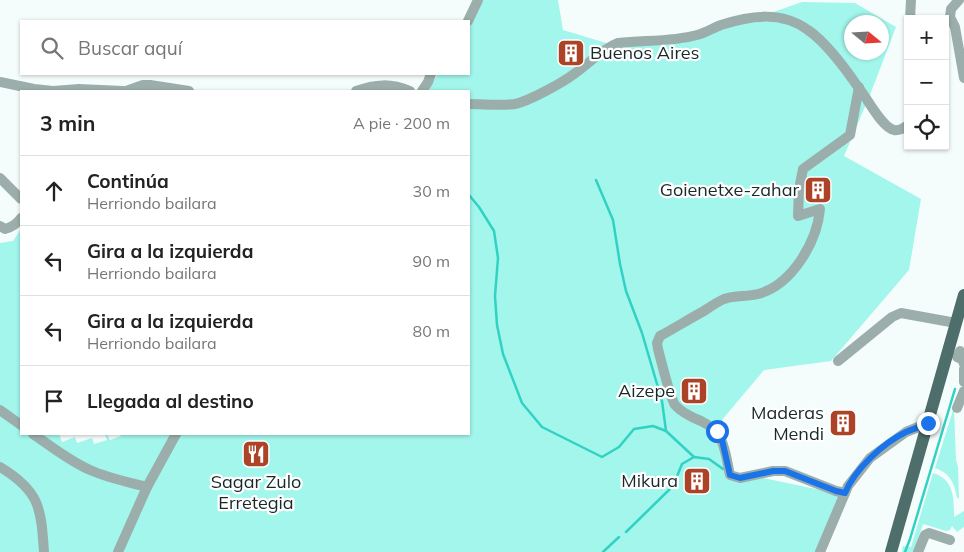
<!DOCTYPE html>
<html lang="es">
<head>
<meta charset="utf-8">
<style>
	body { margin:0; font-family:Mulish,sans-serif; background:#f6f6f6; color:#222 }
	.controls { position:absolute; right:15px; top:15px; display:grid; overflow:hidden; border-radius:0px; box-shadow:0 1px 4px #0004 }
	.controls button { width:45px; height:45px; display:grid; place-items:center; padding:0; border:0; border-bottom:1px solid #e0e0e0; background:#fff; color:#222; font:25px sans-serif }
	.compass { position:absolute; left:844px; top:15px; width:45px; height:45px; border-radius:50%; background:#fff; box-shadow:0 1px 4px #0004; rotate:108deg }
	.stop { position:absolute; width:15px; height:15px; margin:-11px; border:4px solid #1a73e8; border-radius:50%; background:#fff }
	.stop.end { background:#1a73e8; border-color:#fff; box-shadow:0 1px 5px #0008 }
	.list { margin:0; padding:0; list-style:none }
	h2 { display:flex; justify-content:space-between; align-items:center; height:65px; margin:0; padding:0 20px; font-size:21px }
	h2 small { font-size:16px; font-weight:400; color:#767676 }
	.list li { display:grid; grid-template-columns:32px 1fr auto; gap:15px; align-items:center; box-sizing:border-box; height:70px; padding:0 20px; border-top:1px solid #e0e0e0 }
	.list b { display:block; font-size:19px; white-space:nowrap }
	.list p { margin:0; font-size:16px; white-space:nowrap; color:#767676 }
	.list em { font-size:16px; font-style:normal; color:#767676 }
	.icon { flex:none; width:28px; height:28px; fill:none; stroke:currentColor; stroke-width:2; stroke-linecap:round; stroke-linejoin:round }
	.map { position:relative; flex:none; width:964px; height:552px; overflow:hidden }
	.search { position:absolute; background:#fff; box-shadow:0 1px 4px #0004; left:20px; top:20px; width:450px; height:55px; display:flex; align-items:center; gap:12px; box-sizing:border-box; padding:0 18px; border-radius:0px; color:#767676; font-size:19px }
	.panel { position:absolute; background:#fff; box-shadow:0 1px 4px #0004; left:20px; top:90px; width:450px; height:345px; border-radius:0px }
	.map>svg:first-child { display:block }
</style>
</head>
<body>
<div class="map">
<svg width="964" height="552" viewBox="0 0 964 552">
	<rect width="100%" height="100%" fill="#f5fdfc"/>
	<g fill="#a2f6ec" fill-rule="evenodd">
		<path d="M479,0H558L563,30L613,45L710,34L802,2L855,3L896,27L870,95L844,156L921,199L909,270L831,361L764,370L722,420L734,472L845,495L821,552H0V243L13,241L21,229V434H59L62,442L75,437L77,443L92,438L94,444L107,440L105,434H107L110,440L121,436L120,434H469V91H427L438,74H469V23ZM852,22H882V52H852Z"/>
		<path d="M954,407L956,460L958,467L959,498H957C955,484 950,473 935,468Z"/>
		<path d="M933,473C954,479 954,498 954,517L964,511V527L957,532L952,526L950,530L946,531L923,524L914,552H902L903,546L911,547Z"/>
	</g>
	<g fill="none" stroke-linecap="round" stroke-linejoin="round">
		<g stroke="#31d2c4" stroke-width="2.5">
			<path d="M596,180L613,220L620,264L626,291L642,333L662,401L666,431"/>
			<path d="M469,195L479,207L494,231L498,258L495,296L497,325L503,354L522,403L542,427L602,457L619,447L634,429L653,426L666,431L694,457"/>
			<path d="M626,532L673,486L682,464L694,457L709,459L723,469"/>
			<path d="M603,552L619,537"/>
			<path d="M905,552L910,539L955,389"/>
		</g>
		<g stroke="#9caeab" stroke-width="10">
			<path d="M959,0L951,9L950,17L955,27L964,78"/>
			<path d="M910,19L911,0"/>
			<path d="M468,21L478,0"/>
			<path d="M0,82L34,89L53,91L79,89L123,91"/>
			<path d="M126,91L143,85H150L189,91"/>
			<path d="M356,91C375,84 391,83 410,91"/>
			<path d="M422,91L428,82L431,74"/>
			<path d="M469,104C484,104 500,106 515,104C529,101 562,83 574,74C589,64 600,50 618,43C644,40 672,42 697,35C705,33 713,28 721,25C751,15 782,11 808,30C827,43 845,68 858,87C867,97 881,127 894,130C899,131 904,128 908,125"/>
			<path d="M0,178L21,199"/>
			<path d="M0,226L5,229C12,227 17,224 21,218"/>
			<path d="M960,351L957,357L962,359L964,364"/>
			<path d="M838,361L892,317L901,313L956,323"/>
			<path d="M964,369V382"/>
			<path d="M957,408L964,391"/>
			<path d="M0,410L21,425"/>
			<path d="M33,434C51,446 69,461 90,470C108,478 128,482 147,487"/>
			<path d="M0,467C40,491 41,508 44,552"/>
			<path d="M845,493L836,491L785,471H773L740,478L730,475C725,452 725,432 701,421C691,417 682,413 675,405C670,398 661,360 658,349L657,343L660,336C675,328 689,319 704,311C710,307 717,302 724,299C735,295 747,297 758,294C792,285 817,242 820,209L798,216L799,189L803,169L850,135L859,87"/>
			<path d="M118,552L147,487L176,434"/>
			<path d="M820,552L848,486L870,458L906,432L928,423"/>
			<path d="M918,552L925,535L929,533L950,540"/>
		</g>
		<path stroke="#4d6e6a" stroke-width="12" d="M891,552L964,295"/>
	</g>
	<g fill="none" stroke-linecap="round" stroke-linejoin="round">
		<path stroke="#1a73e8" stroke-width="6" d="M717,431L722,440L730,475L740,478L773,471H785L836,491L845,493C855,469 883,443 906,432C913,429 920,427 928,423"/>
	</g>
	<defs>
		<g id="building-square" transform="scale(1.4375)"><rect x="-9" y="-9" width="18" height="18" rx="4" fill="#ac4326" stroke="#fff"/><path d="M-4-6H4V6H1V3H-1V6H-4ZM-2.5-4.3h1.7v1.8h-1.7ZM.8-4.3h1.7v1.8H.8ZM-2.5-1h1.7V.8h-1.7ZM.8-1h1.7V.8H.8Z" fill="#fff"/></g>
		<g id="restaurant-square" transform="scale(1.4375)"><rect x="-9" y="-9" width="18" height="18" rx="4" fill="#ac4326" stroke="#fff"/><path d="M-5-6h1v4h1v-4h1v4h1v-4h1v5L-1.5 .5V6h-2V.5L-5-1ZM5-6V6H3V1.5H1.5Q1.5-4 5-6Z" fill="#fff"/></g>
	</defs>
	<g fill-rule="evenodd">
		<use href="#building-square" x="571" y="53"/>
		<use href="#building-square" x="818" y="190"/>
		<use href="#building-square" x="694" y="391"/>
		<use href="#building-square" x="843" y="423"/>
		<use href="#restaurant-square" x="256" y="454"/>
		<use href="#building-square" x="697" y="481"/>
	</g>
	<g text-anchor="middle" stroke-width="4.5" stroke-linejoin="round" paint-order="stroke">
		<g font-size="18" fill="#182927" stroke="#fff" text-anchor="end">
			<text x="590" y="59" text-anchor="start">Buenos Aires</text>
			<text x="799" y="196">Goienetxe-zahar</text>
			<text x="675" y="397">Aizepe</text>
			<text x="824" y="419">Maderas<tspan x="824" dy="21">Mendi</tspan></text>
			<text x="678" y="487">Mikura</text>
			<text x="256" y="488" text-anchor="middle">Sagar Zulo<tspan x="256" dy="21">Erretegia</tspan></text>
		</g>
	</g>
</svg>
<div class="controls">
<button>+</button>
<button>−</button>
<button><svg class="icon" aria-label="locate" viewBox="0 0 24 24"><circle cx="12" cy="12" r="6"/><path d="M12 2v4M12 18v4M2 12h4M18 12h4"/></svg></button>
</div>
<svg class="compass" viewBox="-18 -18 36 36"><path d="M0-13l5 13h-10z" fill="#e53935"/><path d="M0 13l5-13h-10z" fill="#767676"/></svg>
<div class="stop" style="left:717px;top:431px"></div>
<div class="stop end" style="left:928px;top:423px"></div>
<div class="search"><svg class="icon" aria-label="search" viewBox="0 0 24 24"><circle cx="10" cy="10" r="6"/><path d="M15 15l6 6"/></svg>Buscar aquí</div>
<section class="panel">
<h2>3 min<small>A pie · 200 m</small></h2>
<ul class="list">
<li><svg class="icon" aria-label="ahead" viewBox="0 0 24 24"><path d="M12 20V5M6 11l6-6 6 6"/></svg><div><b>Continúa</b><p>Herriondo bailara</p></div><em>30 m</em></li>
<li><svg class="icon" aria-label="left" viewBox="0 0 24 24"><path d="M17 20v-9H6M10 6l-5 5 5 5"/></svg><div><b>Gira a la izquierda</b><p>Herriondo bailara</p></div><em>90 m</em></li>
<li><svg class="icon" aria-label="left" viewBox="0 0 24 24"><path d="M17 20v-9H6M10 6l-5 5 5 5"/></svg><div><b>Gira a la izquierda</b><p>Herriondo bailara</p></div><em>80 m</em></li>
<li><svg class="icon" aria-label="arrive" viewBox="0 0 24 24"><path d="M6 21V4h12l-3 4 3 4H6"/></svg><div><b>Llegada al destino</b></div></li>
</ul>
</section>
</div>
</body>
</html>
